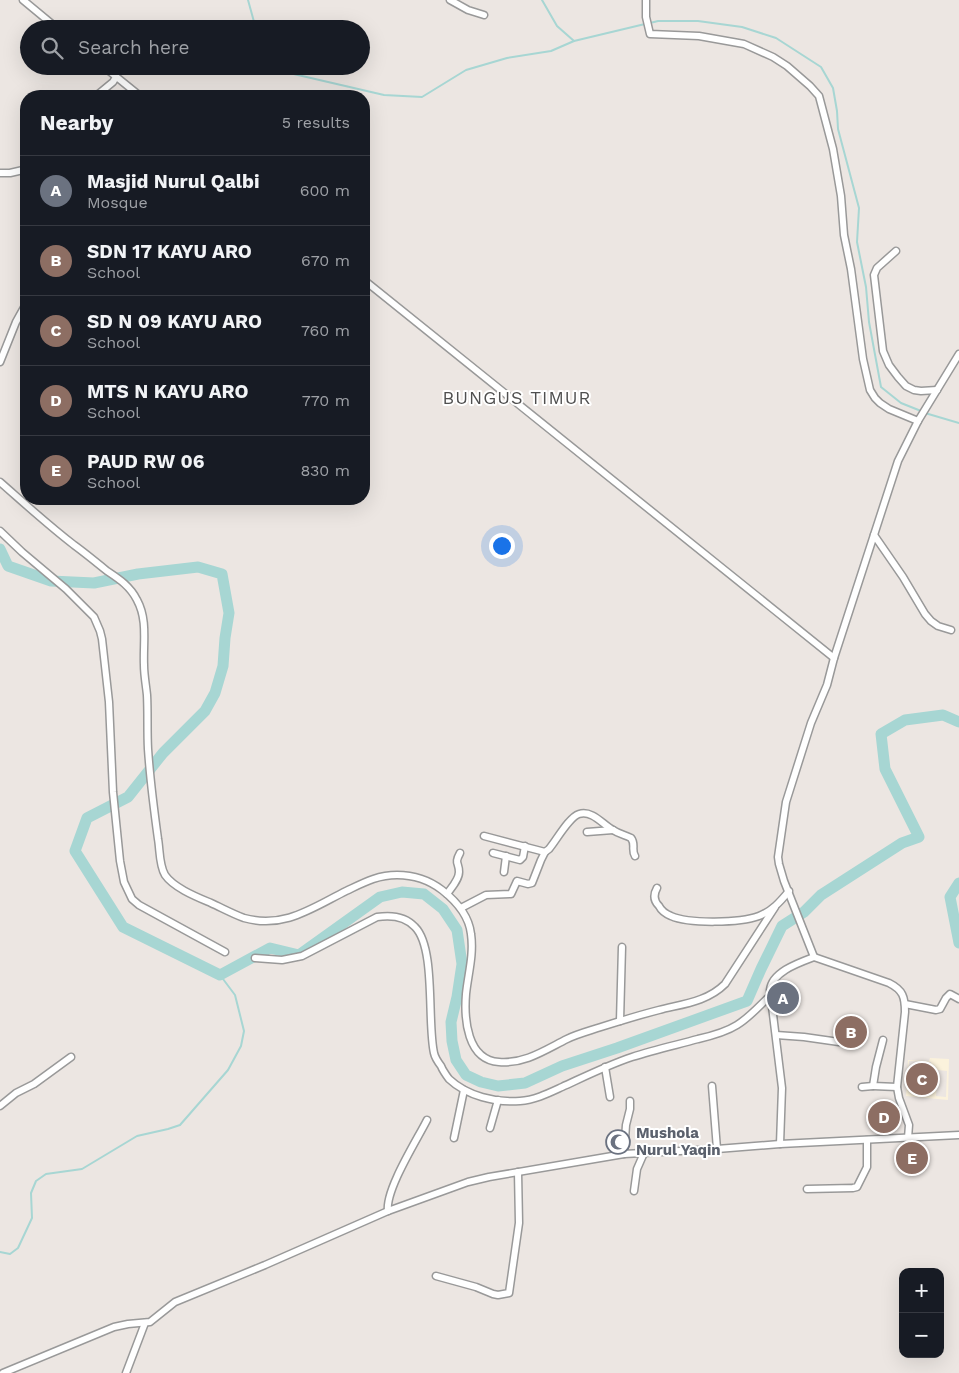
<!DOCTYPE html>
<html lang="en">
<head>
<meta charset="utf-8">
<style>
	body { margin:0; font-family:"Work Sans",sans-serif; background:#242831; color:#f1f3f6 }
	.controls { position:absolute; right:15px; bottom:15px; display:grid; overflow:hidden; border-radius:10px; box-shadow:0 5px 20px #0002 }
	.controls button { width:45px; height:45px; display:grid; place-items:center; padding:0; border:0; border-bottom:1px solid #363941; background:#171b24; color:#f1f3f6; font:25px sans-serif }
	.you { position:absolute; left:501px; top:545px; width:18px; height:18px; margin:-12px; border:4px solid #fff; border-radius:50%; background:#1a73e8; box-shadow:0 0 0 8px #1a73e833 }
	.badge { display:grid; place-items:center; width:32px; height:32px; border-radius:50%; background:#0f766e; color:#fff; font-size:16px; font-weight:700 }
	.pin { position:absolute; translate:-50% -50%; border:2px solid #fff; box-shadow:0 1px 5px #0006 }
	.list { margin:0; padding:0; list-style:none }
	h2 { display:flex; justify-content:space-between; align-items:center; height:65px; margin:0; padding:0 20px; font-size:21px }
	h2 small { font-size:16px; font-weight:400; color:#9ea1a6 }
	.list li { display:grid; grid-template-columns:32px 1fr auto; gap:15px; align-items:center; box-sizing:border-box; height:70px; padding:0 20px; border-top:1px solid #363941 }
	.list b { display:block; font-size:19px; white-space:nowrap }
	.list p { margin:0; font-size:16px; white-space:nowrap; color:#9ea1a6 }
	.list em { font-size:16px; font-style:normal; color:#9ea1a6 }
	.icon { flex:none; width:28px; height:28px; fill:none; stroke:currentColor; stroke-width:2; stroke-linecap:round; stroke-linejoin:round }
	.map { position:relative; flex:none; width:959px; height:1373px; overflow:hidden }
	.search { position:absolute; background:#171b24; box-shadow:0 5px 20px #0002; left:20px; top:20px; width:350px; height:55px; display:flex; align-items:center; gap:12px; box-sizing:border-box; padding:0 18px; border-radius:28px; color:#9ea1a6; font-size:19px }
	.panel { position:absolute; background:#171b24; box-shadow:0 5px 20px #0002; left:20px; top:90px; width:350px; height:415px; border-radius:20px }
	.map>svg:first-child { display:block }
</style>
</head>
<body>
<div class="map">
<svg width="959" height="1373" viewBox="0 0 959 1373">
	<rect width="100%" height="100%" fill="#ece6e2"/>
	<path fill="#fbf2dc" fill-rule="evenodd" d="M930,1058L949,1059L948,1100L906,1096L908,1060L929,1061ZM909,1061L931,1062V1073L908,1072ZM938,1070L947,1071L946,1097L936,1096Z"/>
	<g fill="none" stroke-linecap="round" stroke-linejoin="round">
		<g stroke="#a7d6d3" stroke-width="2">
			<path d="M248,0L256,29"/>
			<path d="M542,0L557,26L574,41"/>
			<path d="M650,23L658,21H698L742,27L776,38L821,67L833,88L837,111L838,129L859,208L857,242L866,287L869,322L881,387L901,403L921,411"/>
			<path d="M279,66L285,72L384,95L422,97L466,70L507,58L551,51L574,41L645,24"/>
			<path d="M925,413L959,423"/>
			<path d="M0,1252L10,1254L18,1248L32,1218L31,1193L36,1181L46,1174L82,1169L137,1136L168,1129L180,1125L228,1070L241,1046L244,1031L235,995L220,975"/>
		</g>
		<g stroke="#a7d6d3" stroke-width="11">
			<path d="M0,549L8,566L51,581L94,583L138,574L198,567L222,574L229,613L225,638L223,666L215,693L205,711L163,753L128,797L87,818L75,851L123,927L220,975L270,948L299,955L380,897L402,892L424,894L443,909L457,930L462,964L457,997L451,1022L452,1041L456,1060L466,1075L481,1082L498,1086L525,1083L562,1066L617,1048L747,1001L761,969L782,926L804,912L821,895L902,843L919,837L885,769L881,734L905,720L943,715L959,722"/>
			<path d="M959,883L950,897L959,943"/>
		</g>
		<g stroke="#999" stroke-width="9">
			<g id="minor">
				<path d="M23,0L58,29"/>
				<path d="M450,0L468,10L484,15"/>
				<path d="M646,0V17L650,34L699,36L744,44L773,57L787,66L810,86L819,96L833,149L841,196L844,235L851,269L863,359L870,390L875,398L880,403L889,409L918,421"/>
				<path d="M103,66L140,96"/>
				<path d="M96,96L113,82L116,77"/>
				<path d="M0,173H10L23,170L26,164"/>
				<path d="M896,251L877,268L874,275L883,351L889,365L898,377L906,386L914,390L921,391L937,390"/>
				<path d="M364,280L834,658"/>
				<path d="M0,362L16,322L26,304"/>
				<path d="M0,482C24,503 48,525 74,545C85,553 96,562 107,571C119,579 130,586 137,600C148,620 143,643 144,665C144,675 146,685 147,695C148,713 147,731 148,749C150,779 154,810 158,839C160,850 159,865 165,875C174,888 197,897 211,903C222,908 233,914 244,918C284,929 312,908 346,891C363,883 377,875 397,875C413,875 429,880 442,890C456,901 469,916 471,934C474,955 468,974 466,994C464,1019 467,1060 499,1062C525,1064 545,1050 567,1039C577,1034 589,1031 601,1027C620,1021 639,1015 659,1010C682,1004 707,1002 725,984L775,907"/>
				<path d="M0,531L22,552L66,589L94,617L100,631L102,639L109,702L113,792L120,861L124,882L132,899L139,905L225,952"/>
				<path d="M874,535L903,577L925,614L931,621L938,626L951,630"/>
				<path d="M587,832L613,830"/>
				<path d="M484,836L545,852L549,849C556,841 569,817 579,814C593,810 603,825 613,830C619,834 625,835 631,838C636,844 631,850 635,856"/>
				<path d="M493,853L520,860L523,857L525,846"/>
				<path d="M504,872L506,856"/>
				<path d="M657,888C653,895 654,901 659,906C661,910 666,914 671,916C689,924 740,923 759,916C772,911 780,902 789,891"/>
				<path d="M447,894C451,888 459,880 459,872C459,862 454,864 460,853"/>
				<path d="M461,908L486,895L511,894L517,881L528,884L532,883L541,860L545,852"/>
				<path d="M814,957L784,881L779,864L778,857L786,802L811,723L827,685L834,658L898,461L918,421L959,354"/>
				<path d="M255,958L282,960L302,956L377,917C390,915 405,916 415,927C436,948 427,1022 434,1053C435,1058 438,1062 441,1066C443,1071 446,1075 449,1079C467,1096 496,1103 520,1101C535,1100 549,1093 562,1087C586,1076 608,1065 632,1057C654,1050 676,1045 698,1039C711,1036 726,1032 737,1025C750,1017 760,1005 771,995"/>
				<path d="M905,1004L936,1010L940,1009L946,998L950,994L959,999"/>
				<path d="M620,1021L622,947"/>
				<path d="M776,1035L804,1037L839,1042"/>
				<path d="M883,1040L876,1067L873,1086L897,1087"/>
				<path d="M605,1067L610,1097"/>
				<path d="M712,1086L717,1149"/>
				<path d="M862,1087L873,1086"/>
				<path d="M0,1106L16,1093L34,1084L71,1057"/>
				<path d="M490,1128L498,1100"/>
				<path d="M454,1138L464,1090"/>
				<path d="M780,1144L782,1088L770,990C772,972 798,963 814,957L889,983C903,990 905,997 905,1012L897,1087L899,1098L909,1125L908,1138"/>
				<path d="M624,1154L626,1125L630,1109V1101"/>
				<path d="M807,1189L853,1188L857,1187L867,1167V1140"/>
				<path d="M634,1191L637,1169L644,1153"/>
				<path d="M388,1211C385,1190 417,1140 427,1120"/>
				<path d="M436,1276L476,1287L493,1294L498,1295L509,1293L519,1223L518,1172"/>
				<path d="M3,1373L114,1327L128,1324L150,1322L175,1302L265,1265L388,1211L468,1182L489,1177L624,1154L717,1149L780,1144L959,1135"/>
				<path d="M126,1373L145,1323"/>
			</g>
		</g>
		<use href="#minor" stroke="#fff" stroke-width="6"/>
	</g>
	<defs>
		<g id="mosque-ring" transform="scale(1.25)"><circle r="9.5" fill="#fff" stroke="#6b7280" stroke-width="1.5"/><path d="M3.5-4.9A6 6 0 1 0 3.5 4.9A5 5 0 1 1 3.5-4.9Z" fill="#6b7280"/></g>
	</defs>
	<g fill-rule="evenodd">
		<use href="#mosque-ring" x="618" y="1142"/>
	</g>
	<g text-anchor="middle" stroke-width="4" stroke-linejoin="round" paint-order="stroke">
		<g font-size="15" font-weight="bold" fill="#5b616d" stroke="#fff" text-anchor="start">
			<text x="636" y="1138">Mushola<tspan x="636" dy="17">Nurul Yaqin</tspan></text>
		</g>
		<g font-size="18" letter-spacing="1" fill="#4f4f4f" stroke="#fff">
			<text x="517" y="404">BUNGUS TIMUR</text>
		</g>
	</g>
</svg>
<div class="controls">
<button>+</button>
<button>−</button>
</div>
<div class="you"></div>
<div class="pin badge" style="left:783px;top:998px;background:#6b7280">A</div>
<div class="pin badge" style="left:851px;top:1032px;background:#8d6e63">B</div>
<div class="pin badge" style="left:922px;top:1079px;background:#8d6e63">C</div>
<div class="pin badge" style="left:884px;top:1117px;background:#8d6e63">D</div>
<div class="pin badge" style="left:912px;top:1158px;background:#8d6e63">E</div>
<div class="search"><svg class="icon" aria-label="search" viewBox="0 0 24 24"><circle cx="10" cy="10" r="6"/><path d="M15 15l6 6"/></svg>Search here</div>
<section class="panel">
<h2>Nearby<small>5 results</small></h2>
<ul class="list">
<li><span class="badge" style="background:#6b7280">A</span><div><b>Masjid Nurul Qalbi</b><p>Mosque</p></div><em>600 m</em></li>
<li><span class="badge" style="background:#8d6e63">B</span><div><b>SDN 17 KAYU ARO</b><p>School</p></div><em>670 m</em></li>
<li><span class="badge" style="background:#8d6e63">C</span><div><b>SD N 09 KAYU ARO</b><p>School</p></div><em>760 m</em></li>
<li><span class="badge" style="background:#8d6e63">D</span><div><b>MTS N KAYU ARO</b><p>School</p></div><em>770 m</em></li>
<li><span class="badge" style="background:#8d6e63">E</span><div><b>PAUD RW 06</b><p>School</p></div><em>830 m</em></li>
</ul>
</section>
</div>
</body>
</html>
